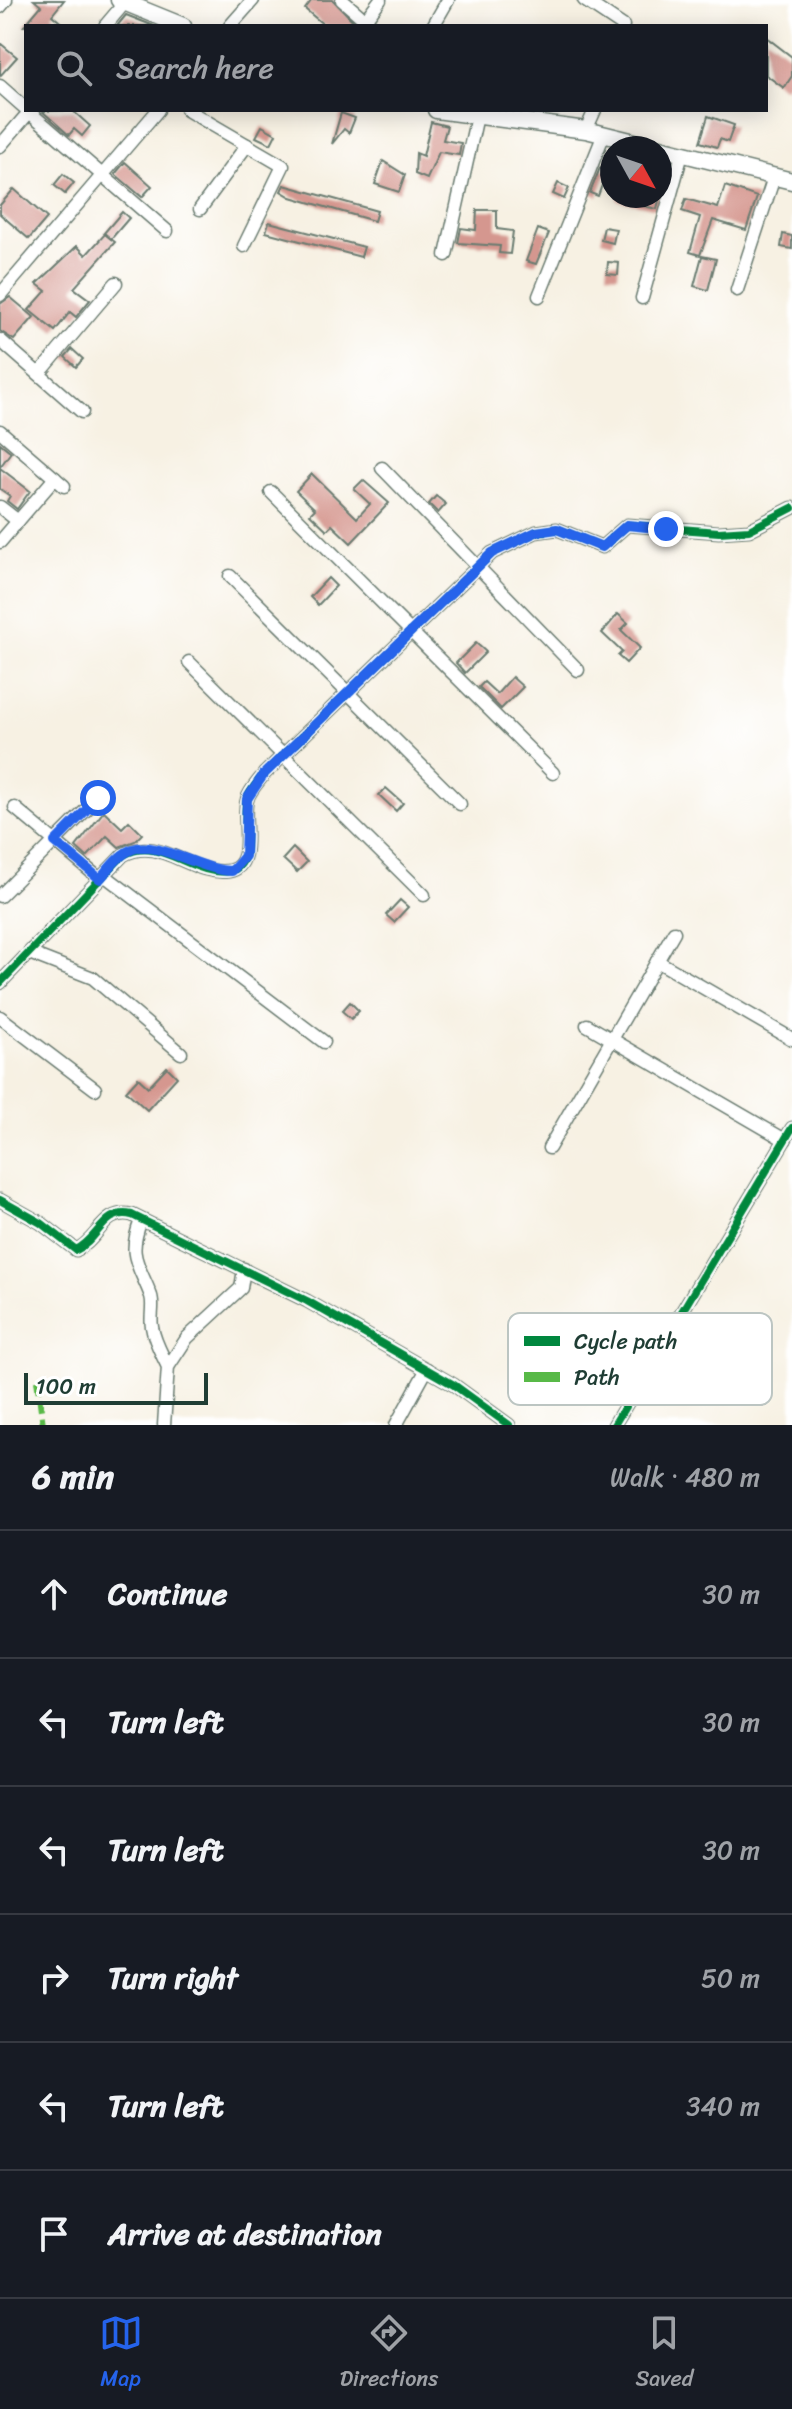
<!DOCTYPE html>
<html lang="en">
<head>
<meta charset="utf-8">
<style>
	body { margin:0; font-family:Sriracha,sans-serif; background:#20242c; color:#f1f3f6 }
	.compass { position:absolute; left:600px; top:136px; width:72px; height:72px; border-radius:50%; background:#171b24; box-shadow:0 4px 20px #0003; rotate:130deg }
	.scale { position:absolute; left:24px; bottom:20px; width:184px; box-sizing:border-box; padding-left:8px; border:4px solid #1f3d34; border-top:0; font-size:22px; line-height:28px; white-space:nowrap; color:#1f3d34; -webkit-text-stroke:6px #fff; paint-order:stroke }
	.stop { position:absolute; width:24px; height:24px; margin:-18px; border:6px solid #2563eb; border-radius:50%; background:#fff }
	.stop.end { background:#2563eb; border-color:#fff; box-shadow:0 2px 8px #0008 }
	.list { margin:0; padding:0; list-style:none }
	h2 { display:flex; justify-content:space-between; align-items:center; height:104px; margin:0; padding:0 32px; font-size:34px }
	h2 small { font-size:26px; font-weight:400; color:#9ea1a6 }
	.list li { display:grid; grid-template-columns:52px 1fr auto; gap:24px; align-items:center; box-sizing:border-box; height:128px; padding:0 32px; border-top:2px solid #363941 }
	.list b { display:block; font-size:30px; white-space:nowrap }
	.list em { font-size:26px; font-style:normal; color:#9ea1a6 }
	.icon { flex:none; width:44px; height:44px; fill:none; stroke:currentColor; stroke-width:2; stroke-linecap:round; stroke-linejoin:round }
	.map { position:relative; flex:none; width:792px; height:1425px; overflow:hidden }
	.search { position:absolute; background:#171b24; box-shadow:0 4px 20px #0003; left:24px; right:24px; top:24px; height:88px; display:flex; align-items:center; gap:20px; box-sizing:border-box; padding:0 28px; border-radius:0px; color:#9ea1a6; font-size:30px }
	.sheet { height:872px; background:#171b24 }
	nav { display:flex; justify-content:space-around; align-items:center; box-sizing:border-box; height:112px; border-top:2px solid #363941; background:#171b24; font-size:22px; color:#9ea1a6 }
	nav a { display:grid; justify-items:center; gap:4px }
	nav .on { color:#2563eb }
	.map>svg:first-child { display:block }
</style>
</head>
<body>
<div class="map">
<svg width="792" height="1425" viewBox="0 0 792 1425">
	<rect width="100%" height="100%" fill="#fff"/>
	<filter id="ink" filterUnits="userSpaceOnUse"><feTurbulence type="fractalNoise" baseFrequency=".0125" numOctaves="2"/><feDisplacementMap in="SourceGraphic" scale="16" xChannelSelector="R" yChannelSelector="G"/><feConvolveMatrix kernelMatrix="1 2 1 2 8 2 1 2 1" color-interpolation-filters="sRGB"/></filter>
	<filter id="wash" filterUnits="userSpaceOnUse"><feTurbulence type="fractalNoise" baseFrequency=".006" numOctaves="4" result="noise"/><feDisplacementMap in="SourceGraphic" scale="32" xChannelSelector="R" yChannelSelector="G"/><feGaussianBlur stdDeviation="1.8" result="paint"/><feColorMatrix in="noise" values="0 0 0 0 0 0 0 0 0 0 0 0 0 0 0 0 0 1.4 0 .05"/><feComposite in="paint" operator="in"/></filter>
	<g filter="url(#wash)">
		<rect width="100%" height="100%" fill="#f7f1e3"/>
		<g id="blocks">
			<g fill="#d5978f">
				<path d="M34,0H64L52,15L65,26H24L41,6Z"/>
				<path d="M312,0H333L358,26H325L305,9Z"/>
				<path d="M126,15L154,26H117Z"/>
				<path d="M766,37L792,57V76L784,88L766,75Z"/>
				<path d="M0,43L17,57L0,76Z"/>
				<path d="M72,110L90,126L82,136L74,129L69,135L42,111Z"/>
				<path d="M341,113L355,118L349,133L344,129L332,144Z"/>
				<path d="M708,116L734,125L728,142L720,139L717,147L700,142Z"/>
				<path d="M431,122L447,126L443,140L461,143L459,155L439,152L427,179L415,174L416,153L423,156Z"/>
				<path d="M262,126L276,134L271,144L256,137Z"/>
				<path d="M383,161L405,175L399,192L375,184Z"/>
				<path d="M125,162L152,186L142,197L115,174Z"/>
				<path d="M600,168L607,171L598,196L590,193Z"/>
				<path d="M63,174L74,183L65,194L54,185Z"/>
				<path d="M558,183L569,188L564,199L553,194Z"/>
				<path d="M284,185L377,211L374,221L291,197L281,191Z"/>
				<path d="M725,186L757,197L746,230L713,220L700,255L690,252L700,217L682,211L686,199L718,208Z"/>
				<path d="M14,189L47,218L29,239L0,214V205Z"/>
				<path d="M618,196H660L657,209L617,200Z"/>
				<path d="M477,210H497V229L513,231L510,254L499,253L500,246L458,243L461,228L476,230Z"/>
				<path d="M122,212L129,218L111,239L104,233Z"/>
				<path d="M269,222L364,247L361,257L266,232Z"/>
				<path d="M604,227L616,229L613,243L601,240Z"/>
				<path d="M538,229L549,233L536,264L526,261Z"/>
				<path d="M105,234L115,242L74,288L90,300L76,317L70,312L55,331L29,310L46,291L37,284L77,246L86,255Z"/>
				<path d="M783,234L792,236V249L781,247Z"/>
				<path d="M702,256L716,259L708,290L694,286Z"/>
				<path d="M608,262L619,263L618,275L607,274Z"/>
				<path d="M10,297L34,317L14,340L0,331V304Z"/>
				<path d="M72,349L83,359L76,367L65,357Z"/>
				<path d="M0,443L11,452L0,467Z"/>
				<path d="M0,468L30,491L17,509L7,501L10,496L0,489Z"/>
				<path d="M312,474L357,518L370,504L354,489L363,480L389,503L351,543L332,525L327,530L310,514L315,509L296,491Z"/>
				<path d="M436,496L446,504L438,513L429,504Z"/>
				<path d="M328,578L336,586L318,605L310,597Z"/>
				<path d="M618,614L628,623L621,630L640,648L626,663L618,656L622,652L602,633Z"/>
				<path d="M476,643L486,652L465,673L456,663Z"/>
				<path d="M512,677L523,687L501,709L479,687L484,682L497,694Z"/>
				<path d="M386,788L403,803L396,811L379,795Z"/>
				<path d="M104,811L122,828L129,821L142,834L135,841L119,847L107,836L87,857L76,847Z"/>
				<path d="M293,848L307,862L297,872L283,859Z"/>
				<path d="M400,900L408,907L394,922L386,915Z"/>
				<path d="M350,1002L359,1011L351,1019L342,1011Z"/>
				<path d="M167,1067L177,1077L147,1110L126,1091L138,1078L148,1087Z"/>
			</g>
		</g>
	</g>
	<g filter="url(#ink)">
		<use href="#blocks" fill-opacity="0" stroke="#6b7c71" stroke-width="2"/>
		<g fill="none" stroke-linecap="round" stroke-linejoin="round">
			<g stroke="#6b7c71" stroke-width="15">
				<g id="minor">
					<path d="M342,0L372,26"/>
					<path d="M584,0L623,26"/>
					<path d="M0,7L6,0"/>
					<path d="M365,20L380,0"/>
					<path d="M105,26L127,0"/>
					<path d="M230,26L253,0"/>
					<path d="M433,26L448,0"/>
					<path d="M0,86L26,109"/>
					<path d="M27,110L167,231"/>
					<path d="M187,110L283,166L244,246"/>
					<path d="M586,130L595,110"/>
					<path d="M0,146L31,110"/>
					<path d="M200,209L247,145"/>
					<path d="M446,255L477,116"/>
					<path d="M737,290L774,177"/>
					<path d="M0,295L158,110"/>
					<path d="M539,296L604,134"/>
					<path d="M642,298L682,154"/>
					<path d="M0,340L82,412"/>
					<path d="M39,374L116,283"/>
					<path d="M0,431L64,486"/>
					<path d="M382,468L578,670"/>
					<path d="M271,492L553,773"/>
					<path d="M0,507L18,521"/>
					<path d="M0,542L55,478"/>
					<path d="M230,576L460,804"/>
					<path d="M189,662L424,895"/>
					<path d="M15,808L100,879"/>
					<path d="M104,875L324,1042"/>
					<path d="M0,896L98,798"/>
					<path d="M29,953L93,978L181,1053"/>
					<path d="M657,961L792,1039"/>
					<path d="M0,983L123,855C160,834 192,877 229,871C257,866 241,819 247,800C249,791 259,781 264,774L492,553L536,532L557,529L602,547L627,525L719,532L749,530L792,508"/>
					<path d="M0,1017L95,1089"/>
					<path d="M587,1025L785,1140"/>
					<path d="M549,1148L674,932"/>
					<path d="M0,1200L41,1223L76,1250C99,1240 103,1208 132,1215L307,1301L454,1385L509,1425"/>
					<path d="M141,1220C127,1257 138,1262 151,1296C154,1305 150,1317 152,1327C154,1341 162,1354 168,1367"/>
					<path d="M164,1425L168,1367L187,1338L241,1288L244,1269"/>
					<path d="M396,1425L427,1369"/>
					<path d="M614,1425L792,1128"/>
				</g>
			</g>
			<g stroke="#6b7c71" stroke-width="19">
				<g id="tertiary">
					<path d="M119,0L183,26"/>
					<path d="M436,110L586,130L659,148"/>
					<path d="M660,148L792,181"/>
				</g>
			</g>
			<use href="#minor" stroke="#fff" stroke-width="12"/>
			<use href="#tertiary" stroke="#fff" stroke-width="16"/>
			<path stroke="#58b947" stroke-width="6" stroke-dasharray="12 6" stroke-linecap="butt" d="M37,1380L43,1425"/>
			<g stroke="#fff" stroke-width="13">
				<g id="cycleway">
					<path d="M0,983L123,855C160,834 192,877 229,871C257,866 241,819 247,800C249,791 259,781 264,774L492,553L536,532L557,529L602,547L627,525L719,532L749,530L792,508"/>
					<path d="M0,1200L41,1223L76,1250C99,1240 103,1208 132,1215L307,1301L454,1385L509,1425"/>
					<path d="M614,1425L792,1128"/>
				</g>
			</g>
			<use href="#cycleway" stroke="#00873e" stroke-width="8"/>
		</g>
	</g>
	<g fill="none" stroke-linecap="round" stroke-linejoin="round" filter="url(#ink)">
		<path stroke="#2563eb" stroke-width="10" d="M98,798L55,842L100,879C109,869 119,854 133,849C157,840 202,871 232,871L245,856L247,799L264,774L492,553L536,532L557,529L602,547L627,525L666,529"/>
	</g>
	<rect x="508" y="1313" width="264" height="92" rx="12" fill="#fff" stroke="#bcc5c2" stroke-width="2"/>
	<rect x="524" y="1336" width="36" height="10" fill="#00873e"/>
	<rect x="524" y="1372" width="36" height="10" fill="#58b947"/>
	<g font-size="22" fill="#1f3d34">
		<text x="574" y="1349">Cycle path</text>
		<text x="574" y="1385">Path</text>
	</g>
</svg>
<svg class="compass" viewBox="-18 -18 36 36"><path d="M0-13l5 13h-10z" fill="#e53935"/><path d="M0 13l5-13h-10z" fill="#9ea1a6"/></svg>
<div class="scale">100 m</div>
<div class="stop" style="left:98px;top:798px"></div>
<div class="stop end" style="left:666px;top:529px"></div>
<div class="search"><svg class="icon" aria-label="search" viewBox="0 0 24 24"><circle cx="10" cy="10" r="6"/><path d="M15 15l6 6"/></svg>Search here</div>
</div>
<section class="sheet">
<h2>6 min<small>Walk · 480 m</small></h2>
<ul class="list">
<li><svg class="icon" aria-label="ahead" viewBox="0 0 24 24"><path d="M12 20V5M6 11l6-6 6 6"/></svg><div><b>Continue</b></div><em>30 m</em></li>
<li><svg class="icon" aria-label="left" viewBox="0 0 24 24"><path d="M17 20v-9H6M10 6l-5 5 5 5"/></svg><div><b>Turn left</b></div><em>30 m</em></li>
<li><svg class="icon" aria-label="left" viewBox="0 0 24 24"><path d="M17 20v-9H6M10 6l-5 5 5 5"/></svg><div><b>Turn left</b></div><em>30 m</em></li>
<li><svg class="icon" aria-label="right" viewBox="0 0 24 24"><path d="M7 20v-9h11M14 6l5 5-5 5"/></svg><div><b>Turn right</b></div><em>50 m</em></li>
<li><svg class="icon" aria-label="left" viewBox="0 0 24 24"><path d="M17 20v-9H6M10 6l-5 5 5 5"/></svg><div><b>Turn left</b></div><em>340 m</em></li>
<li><svg class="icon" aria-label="arrive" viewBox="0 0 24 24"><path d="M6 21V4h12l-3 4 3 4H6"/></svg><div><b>Arrive at destination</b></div></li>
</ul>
</section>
<nav>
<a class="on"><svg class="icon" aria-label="map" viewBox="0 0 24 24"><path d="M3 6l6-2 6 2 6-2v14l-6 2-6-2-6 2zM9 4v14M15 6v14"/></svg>Map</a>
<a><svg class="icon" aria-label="directions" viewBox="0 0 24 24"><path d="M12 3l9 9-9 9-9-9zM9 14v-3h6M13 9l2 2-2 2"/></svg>Directions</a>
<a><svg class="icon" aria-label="saved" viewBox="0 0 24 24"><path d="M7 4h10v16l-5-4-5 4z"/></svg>Saved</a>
</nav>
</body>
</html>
